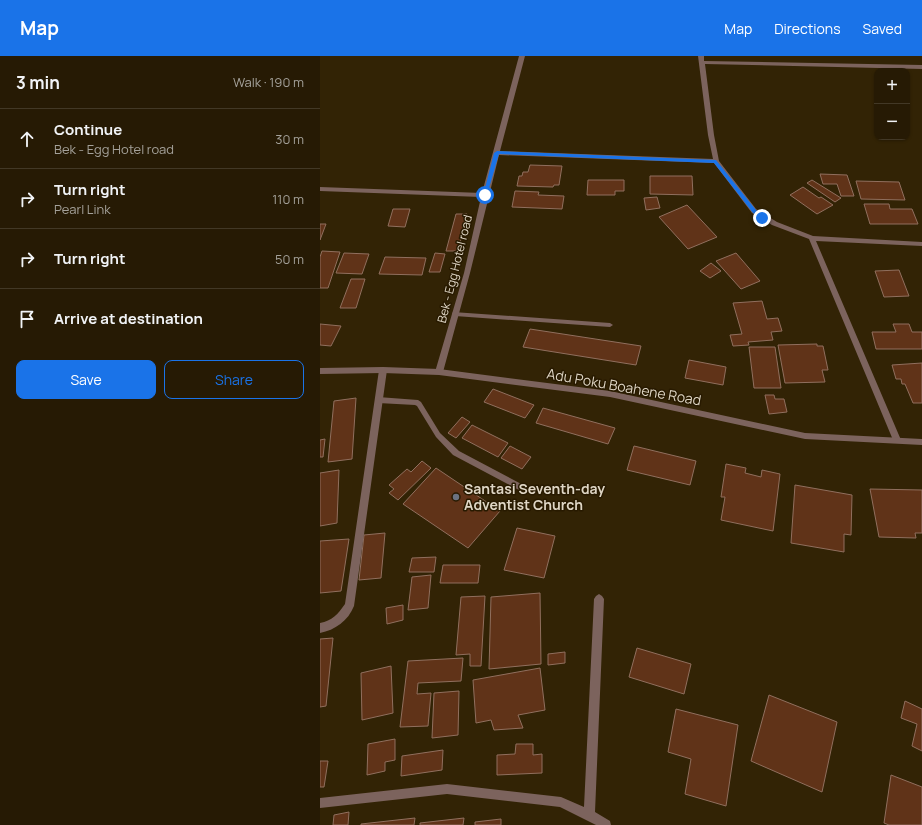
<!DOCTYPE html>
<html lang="en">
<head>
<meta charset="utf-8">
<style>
	body { margin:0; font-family:Manrope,sans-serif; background:#2e230e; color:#f1f3f6 }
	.controls { position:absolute; right:12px; top:12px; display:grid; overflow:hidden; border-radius:8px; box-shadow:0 1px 3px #0004 }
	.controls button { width:36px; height:36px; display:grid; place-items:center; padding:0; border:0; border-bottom:1px solid #423826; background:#261a04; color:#f1f3f6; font:20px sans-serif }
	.stop { position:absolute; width:12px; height:12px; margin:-9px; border:3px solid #1a73e8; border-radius:50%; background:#fff }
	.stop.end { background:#1a73e8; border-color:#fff; box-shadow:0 1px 4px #0008 }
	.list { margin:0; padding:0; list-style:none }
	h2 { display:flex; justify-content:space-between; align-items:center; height:52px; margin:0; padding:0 16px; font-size:17px }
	h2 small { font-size:13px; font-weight:400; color:#a4a19a }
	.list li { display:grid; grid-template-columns:26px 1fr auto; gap:12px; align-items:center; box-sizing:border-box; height:60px; padding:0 16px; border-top:1px solid #423826 }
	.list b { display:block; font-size:15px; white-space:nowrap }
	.list p { margin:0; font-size:13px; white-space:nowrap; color:#a4a19a }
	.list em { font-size:13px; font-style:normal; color:#a4a19a }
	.actions { display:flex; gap:8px; padding:12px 16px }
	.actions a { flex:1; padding:9px 0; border:1px solid #1a73e8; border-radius:8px; text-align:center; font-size:14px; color:#1a73e8 }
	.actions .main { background:#1a73e8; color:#fff }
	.icon { flex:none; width:22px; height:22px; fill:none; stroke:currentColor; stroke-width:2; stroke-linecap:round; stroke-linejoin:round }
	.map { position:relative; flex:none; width:602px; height:769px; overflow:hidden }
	header { display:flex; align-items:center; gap:24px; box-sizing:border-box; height:56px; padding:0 20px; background:#1a73e8; color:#fff }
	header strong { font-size:19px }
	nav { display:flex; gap:22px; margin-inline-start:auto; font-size:14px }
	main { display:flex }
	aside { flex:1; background:#261a04 }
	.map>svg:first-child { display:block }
</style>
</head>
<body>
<header>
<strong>Map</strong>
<nav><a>Map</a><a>Directions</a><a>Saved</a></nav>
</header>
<main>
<aside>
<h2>3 min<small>Walk · 190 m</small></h2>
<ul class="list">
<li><svg class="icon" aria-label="ahead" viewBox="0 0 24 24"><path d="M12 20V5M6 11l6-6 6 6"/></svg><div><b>Continue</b><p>Bek - Egg Hotel road</p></div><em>30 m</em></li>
<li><svg class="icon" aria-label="right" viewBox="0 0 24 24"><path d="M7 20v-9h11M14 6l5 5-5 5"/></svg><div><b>Turn right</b><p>Pearl Link</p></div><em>110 m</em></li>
<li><svg class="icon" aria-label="right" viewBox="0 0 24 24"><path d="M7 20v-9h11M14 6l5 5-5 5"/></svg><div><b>Turn right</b></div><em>50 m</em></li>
<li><svg class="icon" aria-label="arrive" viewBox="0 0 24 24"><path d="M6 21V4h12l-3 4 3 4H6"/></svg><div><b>Arrive at destination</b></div></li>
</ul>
<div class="actions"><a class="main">Save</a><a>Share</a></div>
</aside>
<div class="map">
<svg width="602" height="769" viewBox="0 0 602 769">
	<rect width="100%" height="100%" fill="#322305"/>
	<g fill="#603318" stroke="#906f5e">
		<path d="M210,109L242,110L239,129H234L233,131L197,130L199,120H202L203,116H208Z"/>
		<path d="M500,118L527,119L534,140H521L517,128H503Z"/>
		<path d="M330,120H372L373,139L330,138Z"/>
		<path d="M268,124H304V135H295V139H267Z"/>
		<path d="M492,124L521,142L515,146L487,127Z"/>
		<path d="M536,125L579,126L585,144L541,143Z"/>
		<path d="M483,131L499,142L501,141L513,149L497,158L470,139Z"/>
		<path d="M195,135L219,136L218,139L244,140L242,153L192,151Z"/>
		<path d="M337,141L340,152L326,154L324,142Z"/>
		<path d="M544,148H569L570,153H592L598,168H550Z"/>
		<path d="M367,149L397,181L368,193L339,161Z"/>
		<path d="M73,153H90L85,171L68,170Z"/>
		<path d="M136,158H147L138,195H126Z"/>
		<path d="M0,168H6L0,184Z"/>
		<path d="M2,195L20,196L8,232H0V201Z"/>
		<path d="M24,197L49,198L42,218L16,217Z"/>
		<path d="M115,197L125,198L120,216H109Z"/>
		<path d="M416,197L440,225L421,233L396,205Z"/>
		<path d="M65,201L106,202L102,219L59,218Z"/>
		<path d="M391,207L401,215L390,222L380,215Z"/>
		<path d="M579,214L589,240L564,241L555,215Z"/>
		<path d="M31,223H45L36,252H20Z"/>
		<path d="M442,245L447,263L458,262L462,275L451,276L453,284L428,286L429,289L413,290L410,279L422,278L413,247Z"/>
		<path d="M0,268L21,270L11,290L0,289Z"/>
		<path d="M573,268H589L592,276H602V293H556L552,276H576Z"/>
		<path d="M210,273L321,290L316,309L203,291Z"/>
		<path d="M497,288V290H503L508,314H502L505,326L465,327L458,289Z"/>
		<path d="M429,291H455L461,332H434Z"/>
		<path d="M369,304L406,311L403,329L365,322Z"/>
		<path d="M602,307V347H593L585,328H582L581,323H576L572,309Z"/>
		<path d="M173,333L214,349L205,362L164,346Z"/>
		<path d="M445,339H454L455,343H464L467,356L449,358Z"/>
		<path d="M36,342L32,403L8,406L14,345Z"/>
		<path d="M223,352L295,372L288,388L216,367Z"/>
		<path d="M142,361L150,366L136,382L128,377Z"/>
		<path d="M152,369L188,387L178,401L142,382Z"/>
		<path d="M5,383L3,401H0V384Z"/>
		<path d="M190,390L211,401L202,413L181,402Z"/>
		<path d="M314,390L376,405L370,429L307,414Z"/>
		<path d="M102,405L111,412L78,444L69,437L74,433L69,429L87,413L91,416Z"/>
		<path d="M406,408L426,412L425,417L441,421L442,414L460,418L453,475L401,464L405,441H401Z"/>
		<path d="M116,412L180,455L148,492L83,448Z"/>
		<path d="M19,414L17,467L0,470V417Z"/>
		<path d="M475,429L532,439L531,479L524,478V496L471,487Z"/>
		<path d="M550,433L602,434V477H595L596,482L559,481Z"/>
		<path d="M197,472L235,480L224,522L184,514Z"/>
		<path d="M65,477L61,522L39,524L44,479Z"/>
		<path d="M29,483L21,535L0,537V485Z"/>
		<path d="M116,501L114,516H89L92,502Z"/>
		<path d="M123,509H160L158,527H120Z"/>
		<path d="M111,519L108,552L88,554L92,521Z"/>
		<path d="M220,537L221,608L169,613L171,541Z"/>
		<path d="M165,540L161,610H150V598L136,599L141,541Z"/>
		<path d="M83,549V564L67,568L66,552Z"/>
		<path d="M13,582L6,650L0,651V583Z"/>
		<path d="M317,592L371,608L364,638L309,621Z"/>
		<path d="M245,596V607L228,609V598Z"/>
		<path d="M143,602L141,625L98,627L97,638L111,637L108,670L80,671L88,605Z"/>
		<path d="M71,610L73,657L42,664L41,617Z"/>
		<path d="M220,612L225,654L198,659L203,672L174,674L171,664L156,667L153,624Z"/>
		<path d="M139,635L138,679L112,682L114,637Z"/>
		<path d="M449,639L517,666L502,736L431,705Z"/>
		<path d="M585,645L602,653V695L592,690L597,668L581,662Z"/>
		<path d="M356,653L418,669L406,750L365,738L371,703L348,696Z"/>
		<path d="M75,683V704L65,706V715L47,719L48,688Z"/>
		<path d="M196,688H213V699L222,698V717L177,719V699L195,698Z"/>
		<path d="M123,694L122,714L81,720L82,700Z"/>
		<path d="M0,705H8L4,731H0Z"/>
		<path d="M571,719L602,731V769H569L564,767Z"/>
		<path d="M29,756L28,769H13L14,759Z"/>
		<path d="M95,762L94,769H41V768Z"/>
		<path d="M144,762L143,769H100V767Z"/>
		<path d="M181,763V769H155V766Z"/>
	</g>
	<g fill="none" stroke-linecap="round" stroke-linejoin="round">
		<g fill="#7c635d" fill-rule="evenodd">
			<path d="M133,256L290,267L293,269L290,271L135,260H133L132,258Z"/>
			<path d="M58,341L98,344L101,346L120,377L139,395L205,430L206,432L205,434L202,435L199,434L133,399L116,381L97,350L95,349L58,347L56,346L55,344L56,342Z"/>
		</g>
		<g fill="#7c635d" fill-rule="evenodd">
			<path d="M199,0H205L180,95L393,103L388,79L378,0H384V5L602,9V13L385,8L394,79L399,105L436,153L457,166L493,180L602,186V190L496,185L581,384L580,386L577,387L574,386L573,384L489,183L452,169L432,157L394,107L179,99L150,217L123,316L122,318H116L115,316L144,217L161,141L0,135V131L162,137Z"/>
			<path d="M63,311L67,314L34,550C28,565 15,574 0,577V567C12,565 18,558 25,548L59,314Z"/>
			<path d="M279,538L282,540L284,543L275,756L290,765L291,769H276L240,751L127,738L0,752V742L127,728L241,741L264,751L274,543L276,540Z"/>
		</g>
		<path fill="#7c635d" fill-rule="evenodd" d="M63,311L119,313L290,335L485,377L602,383V389L485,383L290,341L119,319L63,317L0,318V312Z"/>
	</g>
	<path fill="#1a73e8" d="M177,95L396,104L436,154L445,162L441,163L433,157L394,107L179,98L167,139L163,140L174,97Z"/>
	<circle fill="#6b7280" stroke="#281a00" stroke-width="1.5" cx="136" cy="441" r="4"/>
	<g text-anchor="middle" stroke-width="3" stroke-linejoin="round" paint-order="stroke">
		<g font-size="12" fill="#dfd6c5" stroke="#281a00">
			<text transform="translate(135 213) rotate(-76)" y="4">Bek - Egg Hotel road</text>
		</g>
		<g font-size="14" fill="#dfd6c5" stroke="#281a00">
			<text transform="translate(304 331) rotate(10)" y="5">Adu Poku Boahene Road</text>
		</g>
		<g font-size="14" font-weight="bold" fill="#dfd6c5" stroke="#281a00" text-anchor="start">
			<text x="144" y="438">Santasi Seventh-day<tspan x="144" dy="16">Adventist Church</tspan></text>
		</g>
	</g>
</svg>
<div class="controls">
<button>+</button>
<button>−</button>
</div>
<div class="stop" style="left:165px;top:139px"></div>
<div class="stop end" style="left:442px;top:162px"></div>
</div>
</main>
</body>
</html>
